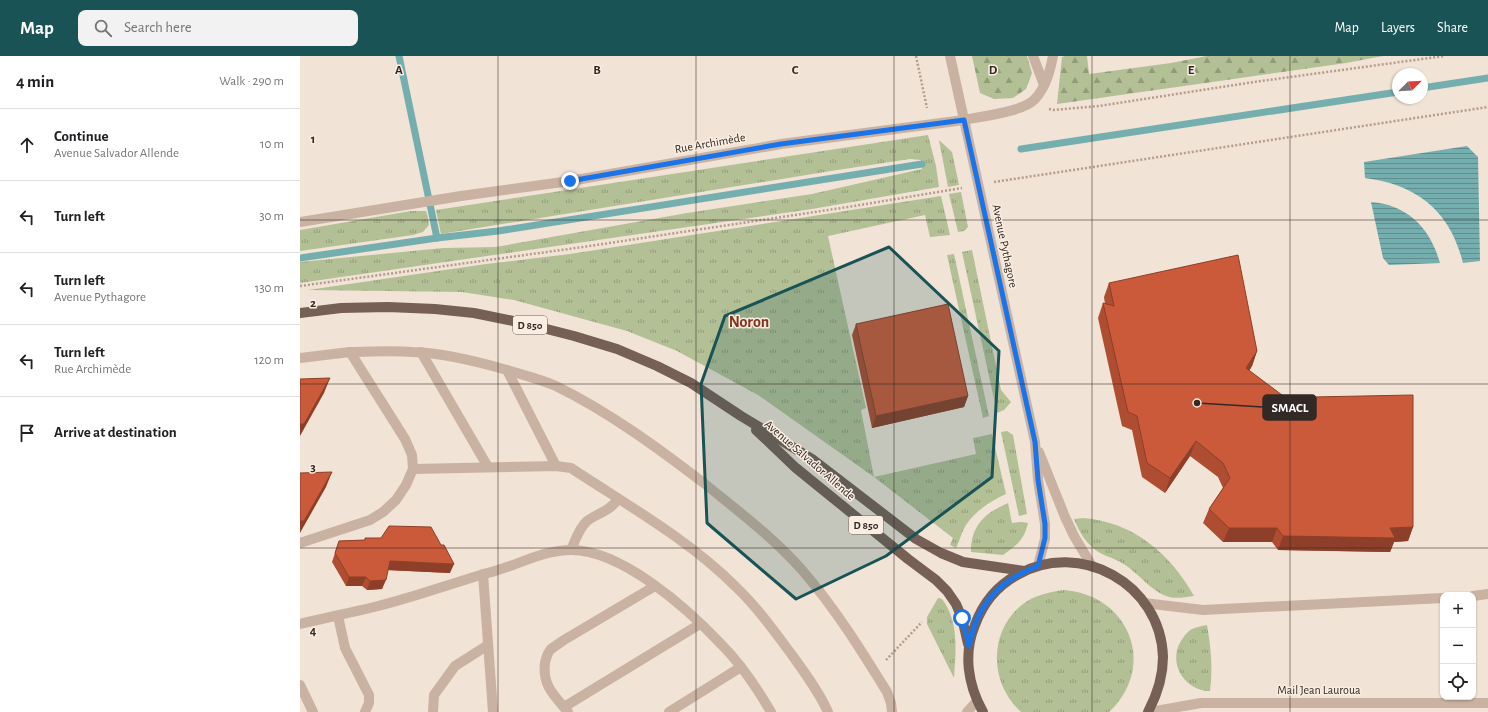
<!DOCTYPE html>
<html lang="en">
<head>
<meta charset="utf-8">
<style>
	body { margin:0; font-family:"Alegreya Sans",sans-serif; background:#f2f2f2; color:#202124 }
	.controls { position:absolute; right:12px; bottom:12px; display:grid; overflow:hidden; border-radius:8px; box-shadow:0 1px 3px #0004 }
	.controls button { width:36px; height:36px; display:grid; place-items:center; padding:0; border:0; border-bottom:1px solid #e0e0e0; background:#fff; color:#202124; font:20px sans-serif }
	.compass { position:absolute; left:1092px; top:12px; width:36px; height:36px; border-radius:50%; background:#fff; box-shadow:0 1px 3px #0004; rotate:66deg }
	.stop { position:absolute; width:12px; height:12px; margin:-9px; border:3px solid #1a73e8; border-radius:50%; background:#fff }
	.stop.end { background:#1a73e8; border-color:#fff; box-shadow:0 1px 4px #0008 }
	.list { margin:0; padding:0; list-style:none }
	h2 { display:flex; justify-content:space-between; align-items:center; height:52px; margin:0; padding:0 16px; font-size:17px }
	h2 small { font-size:13px; font-weight:400; color:#757577 }
	.list li { display:grid; grid-template-columns:26px 1fr auto; gap:12px; align-items:center; box-sizing:border-box; height:72px; padding:0 16px; border-top:1px solid #e0e0e0 }
	.list b { display:block; font-size:15px; white-space:nowrap }
	.list p { margin:0; font-size:13px; white-space:nowrap; color:#757577 }
	.list em { font-size:13px; font-style:normal; color:#757577 }
	.icon { flex:none; width:22px; height:22px; fill:none; stroke:currentColor; stroke-width:2; stroke-linecap:round; stroke-linejoin:round }
	.map { position:relative; flex:none; width:1188px; height:656px; overflow:hidden }
	header { display:flex; align-items:center; gap:24px; box-sizing:border-box; height:56px; padding:0 20px; background:#195355; color:#fff }
	header strong { font-size:19px }
	nav { display:flex; gap:22px; margin-inline-start:auto; font-size:14px }
	.search { width:280px; height:36px; background:#f2f2f2; display:flex; align-items:center; gap:10px; box-sizing:border-box; padding:0 14px; border-radius:8px; color:#757577; font-size:15px }
	main { display:flex }
	aside { flex:1; background:#fff }
	.map>svg:first-child { display:block }
</style>
</head>
<body>
<header>
<strong>Map</strong>
<div class="search"><svg class="icon" aria-label="search" viewBox="0 0 24 24"><circle cx="10" cy="10" r="6"/><path d="M15 15l6 6"/></svg>Search here</div>
<nav><a>Map</a><a>Layers</a><a>Share</a></nav>
</header>
<main>
<aside>
<h2>4 min<small>Walk · 290 m</small></h2>
<ul class="list">
<li><svg class="icon" aria-label="ahead" viewBox="0 0 24 24"><path d="M12 20V5M6 11l6-6 6 6"/></svg><div><b>Continue</b><p>Avenue Salvador Allende</p></div><em>10 m</em></li>
<li><svg class="icon" aria-label="left" viewBox="0 0 24 24"><path d="M17 20v-9H6M10 6l-5 5 5 5"/></svg><div><b>Turn left</b></div><em>30 m</em></li>
<li><svg class="icon" aria-label="left" viewBox="0 0 24 24"><path d="M17 20v-9H6M10 6l-5 5 5 5"/></svg><div><b>Turn left</b><p>Avenue Pythagore</p></div><em>130 m</em></li>
<li><svg class="icon" aria-label="left" viewBox="0 0 24 24"><path d="M17 20v-9H6M10 6l-5 5 5 5"/></svg><div><b>Turn left</b><p>Rue Archimède</p></div><em>120 m</em></li>
<li><svg class="icon" aria-label="arrive" viewBox="0 0 24 24"><path d="M6 21V4h12l-3 4 3 4H6"/></svg><div><b>Arrive at destination</b></div></li>
</ul>
</aside>
<div class="map">
<svg width="1188" height="656" viewBox="0 0 1188 656">
	<defs>
		<pattern id="grass-tufts" width="24" height="20" patternUnits="userSpaceOnUse"><rect width="24" height="20" fill="#b3c095"/><path d="M3 7l-1-3M5 7V3M7 7l1-3M15 17l-1-3M17 17v-4M19 17l1-3" fill="none" stroke="#929c79"/></pattern>
		<pattern id="forest-firs" width="22" height="20" patternUnits="userSpaceOnUse"><rect width="22" height="20" fill="#b3c095"/><path d="M5 1l3.5 6h-7zM16 11l3.5 6h-7z" fill="#929c79"/></pattern>
		<pattern id="water-rules" width="6" height="5" patternUnits="userSpaceOnUse"><rect width="6" height="5" fill="#74aeaf"/><path d="M0 2.5h6" fill="none" stroke="#608e8e"/></pattern>
	</defs>
	<rect width="100%" height="100%" fill="#f1e3d5"/>
	<g fill="url(#grass-tufts)">
		<path d="M628,79L636,110L639,131L512,153L0,227V206L143,192L196,191L387,157L512,138L622,113L621,104L610,103L531,115L141,178L136,154Z"/>
		<path d="M639,84L652,96L659,129L648,131Z"/>
		<path d="M661,136L668,171L664,175L658,176L649,138Z"/>
		<path d="M641,140L650,179L630,181L625,159L528,180L566,352L561,354L574,421L676,398L673,382L692,378L706,438C691,445 675,455 666,469C662,475 660,484 656,492L650,489L653,482L574,421L458,339L377,295L327,275L214,244L162,236L8,234L186,208L270,198Z"/>
		<path d="M111,155H126L128,161L129,169L123,176L113,179L0,195V174Z"/>
		<path d="M672,194L701,334L711,346L704,354L697,357L662,196Z"/>
		<path d="M654,198L689,360L683,362L647,199Z"/>
		<path d="M707,375L713,379L727,458L719,460L701,376Z"/>
		<path d="M708,447L712,467L720,466L728,467C724,484 717,489 703,499L671,496C671,469 685,457 708,447Z"/>
		<path d="M783,462C833,466 870,497 894,540C886,541 877,543 869,541C850,535 839,517 822,507C814,502 804,500 797,495C785,487 779,475 774,463Z"/>
		<path d="M764,534C829,539 858,610 809,656H721C689,627 688,575 723,548C735,539 749,536 764,534Z"/>
		<path d="M638,542L642,543C659,565 656,596 654,622L627,568V561Z"/>
		<path d="M907,569C911,592 913,613 910,635C883,635 866,604 883,582C885,579 888,575 892,573C896,571 902,570 907,569Z"/>
	</g>
	<g fill="url(#forest-firs)">
		<path d="M672,0H727L732,17L726,33L713,42L694,43L680,37Z"/>
		<path d="M765,0H787L789,18L871,7L907,0H1083L1046,7L757,48L762,1Z"/>
	</g>
	<g fill="url(#water-rules)">
		<path d="M1167,90L1178,101L1180,205L1163,207C1150,155 1118,129 1065,122L1064,106Z"/>
		<path d="M1071,146C1108,149 1130,172 1140,207L1089,209L1083,202Z"/>
	</g>
	<g fill="none" stroke-linecap="round" stroke-linejoin="round">
		<g stroke="#74aeaf" stroke-width="7">
			<path d="M99,0L137,182"/>
			<path d="M1122,32L1188,22"/>
			<path d="M721,93L1098,36"/>
			<path d="M0,202L137,182L198,175L622,108"/>
		</g>
		<g stroke="#b59c8c" stroke-width="2.5" stroke-dasharray="2 2" stroke-linecap="butt">
			<path d="M616,0L627,52"/>
			<path d="M749,53L753,54L799,50L954,26L1144,0"/>
			<path d="M694,126L1188,51"/>
			<path d="M0,230L283,191L548,151L662,132"/>
			<path d="M586,604L622,566"/>
		</g>
		<g stroke="#c9b2a1" stroke-width="10">
			<path d="M733,0L744,29"/>
			<path d="M664,64C682,60 723,56 735,43C746,31 750,15 753,0"/>
			<path d="M50,296C71,296 91,294 112,296C144,297 176,305 207,314L256,410"/>
			<path d="M121,296L188,411"/>
			<path d="M0,302L50,296L105,383L112,399L113,413L106,429L96,444L83,456L70,464L0,487"/>
			<path d="M207,314C223,319 240,323 256,330C309,356 358,392 405,428C438,455 474,482 502,514C535,552 561,594 587,636L591,647L592,656"/>
			<path d="M113,413L256,410L271,412C327,449 388,483 436,531C457,551 475,576 492,599C505,617 519,636 528,656"/>
			<path d="M271,494C275,485 279,472 287,465C298,457 310,455 318,443"/>
			<path d="M183,518L193,656"/>
			<path d="M38,560L45,592L69,639V647L65,656"/>
			<path d="M0,568C25,562 49,557 74,551C111,542 147,529 184,518C193,516 201,513 210,510C230,503 249,494 271,494C322,494 387,552 421,588C441,608 457,632 471,656"/>
			<path d="M0,629L13,656"/>
			<path d="M264,651L400,568"/>
			<path d="M133,656L134,639L155,610L188,589"/>
			<path d="M268,656C255,640 242,630 245,607C246,602 247,597 251,593C255,590 260,587 264,584L355,530"/>
			<path d="M369,656L441,611"/>
			<path d="M667,656L677,645"/>
		</g>
		<g stroke="#c9b2a1" stroke-width="10">
			<path d="M650,0L735,386L738,424L745,468V483L738,510"/>
			<path d="M0,166L161,140L270,125L481,88L664,64"/>
			<path d="M739,396L765,461L774,480L792,510"/>
			<path d="M1173,540L1188,538"/>
			<path d="M844,547L903,554L1143,542"/>
			<path d="M850,656L901,647H1188"/>
		</g>
		<g stroke="#765f55" stroke-width="10">
			<path d="M0,257L41,252L88,251L135,253L174,257L223,267L274,280L317,293L357,310L391,327L441,360L512,403L616,483L641,497L663,506L724,515"/>
			<path d="M456,374L496,412L608,503L636,524L647,535L656,548L662,562L668,588"/>
			<path d="M683,656C668,629 663,598 675,569C683,547 697,530 717,519C780,483 861,528 863,601C863,621 857,639 848,656"/>
		</g>
	</g>
	<g fill="#ae4d32">
		<path d="M809,227L957,295L952,310L949,315L1113,471L1108,485L1094,486L1090,496L978,494L972,486H923L903,467L909,453L923,432L918,421L890,400L865,437L842,421L832,374L822,370L798,262L803,247L805,248L804,241Z"/>
		<path d="M556,268L668,340L664,351L572,372L552,279Z"/>
		<path d="M65,482L150,517L88,514L82,533L67,534L62,530H46L32,506L39,485L65,484Z"/>
	</g>
	<g fill="#8d3f29">
		<path d="M957,295L952,310L941,327L946,312Z"/>
		<path d="M30,322L24,337L0,380V368Z"/>
		<path d="M668,340L664,351L572,372L576,360Z"/>
		<path d="M896,385L890,400L865,437L870,422Z"/>
		<path d="M32,416L26,431L0,477V465Z"/>
		<path d="M1113,471L1108,485L1094,486L1090,496L978,494L983,480Z"/>
		<path d="M929,472H977L972,486H923Z"/>
		<path d="M90,505L154,508L150,517L86,514Z"/>
		<path d="M49,521H66L62,530H46Z"/>
		<path d="M86,524L82,533L67,534L70,525Z"/>
	</g>
	<g fill="#ca5a3a" stroke="#8d3f29">
		<path d="M938,199L957,295L946,312L986,342L1000,355L1012,341L1113,339V471L1090,472L1095,482L983,480L977,472H929L909,453L930,422L923,407L896,385L870,422L847,407L837,360L828,356L803,247L814,250L809,227Z"/>
		<path d="M648,248L668,340L576,360L556,268Z"/>
		<path d="M30,322L4,368H0V323Z"/>
		<path d="M32,416L4,465H0V417Z"/>
		<path d="M89,470L131,471L141,489H144L154,508L90,505L86,524L70,525L66,521H49L35,497L39,485L65,484V482H81Z"/>
	</g>
	<g fill="none" stroke-linecap="round" stroke-linejoin="round">
		<path stroke="#1a73e8" stroke-width="5" d="M270,125L481,88L664,64L735,386L738,424L745,468V482L738,510C698,525 677,549 669,590L662,562"/>
	</g>
	<path fill="#195355" fill-opacity="0.2" stroke="#195355" stroke-width="3" stroke-linejoin="round" d="M589,191L699,295L692,421L586,500L496,543L407,467L401,328L425,260Z"/>
	<path fill="none" stroke="#332924" stroke-width="1" stroke-opacity="0.55" d="M198,0V656M396,0V656M594,0V656M792,0V656M990,0V656M0,164H1188M0,328H1188M0,492H1188"/>
	<g text-anchor="middle" stroke-width="3" stroke-linejoin="round" paint-order="stroke">
		<g fill="#f9eee1" stroke="#6e645d" stroke-width="1">
			<rect x="213" y="260" width="34" height="18" rx="3"/>
			<rect x="549" y="460" width="34" height="18" rx="3"/>
		</g>
		<g font-size="11" font-weight="bold" fill="#332924">
			<text x="230" y="273">D 850</text>
			<text x="566" y="473">D 850</text>
		</g>
		<g font-size="12" fill="#332924" stroke="#f9eee1">
			<text transform="translate(410 87) rotate(-10)" y="4">Rue Archimède</text>
			<text transform="translate(705 190) rotate(78)" y="4">Avenue Pythagore</text>
			<text transform="translate(510 404) rotate(41)" y="4">Avenue Salvador Allende</text>
			<text x="1019" y="638">Mail Jean Lauroua</text>
		</g>
		<g font-size="16" font-weight="bold" fill="#84321b" stroke="#f9eee1">
			<text x="449" y="271">Noron</text>
		</g>
	</g>
	<g font-size="13" text-anchor="middle" font-weight="bold" fill="#332924" stroke="#f9eee1" stroke-width="3" stroke-linejoin="round" paint-order="stroke">
		<text x="99" y="18">A</text>
		<text x="297" y="18">B</text>
		<text x="495" y="18">C</text>
		<text x="693" y="18">D</text>
		<text x="891" y="18">E</text>
		<text x="13" y="87">1</text>
		<text x="13" y="251">2</text>
		<text x="13" y="415">3</text>
		<text x="13" y="579">4</text>
	</g>
	<path fill="none" stroke="#332924" stroke-width="1.5" d="M897 347L963 351"/>
	<circle fill="#332924" stroke="#f9eee1" stroke-width="1.5" cx="897" cy="347" r="4"/>
	<rect fill="#332924" stroke="#332924" stroke-width="1.5" x="963" y="339" width="53" height="25" rx="4"/>
	<g font-size="13" text-anchor="middle" font-weight="bold" fill="#fff">
		<text x="990" y="356">SMACL</text>
	</g>
</svg>
<div class="controls">
<button>+</button>
<button>−</button>
<button><svg class="icon" aria-label="locate" viewBox="0 0 24 24"><circle cx="12" cy="12" r="6"/><path d="M12 2v4M12 18v4M2 12h4M18 12h4"/></svg></button>
</div>
<svg class="compass" viewBox="-18 -18 36 36"><path d="M0-13l5 13h-10z" fill="#e53935"/><path d="M0 13l5-13h-10z" fill="#757577"/></svg>
<div class="stop" style="left:662px;top:562px"></div>
<div class="stop end" style="left:270px;top:125px"></div>
</div>
</main>
</body>
</html>
